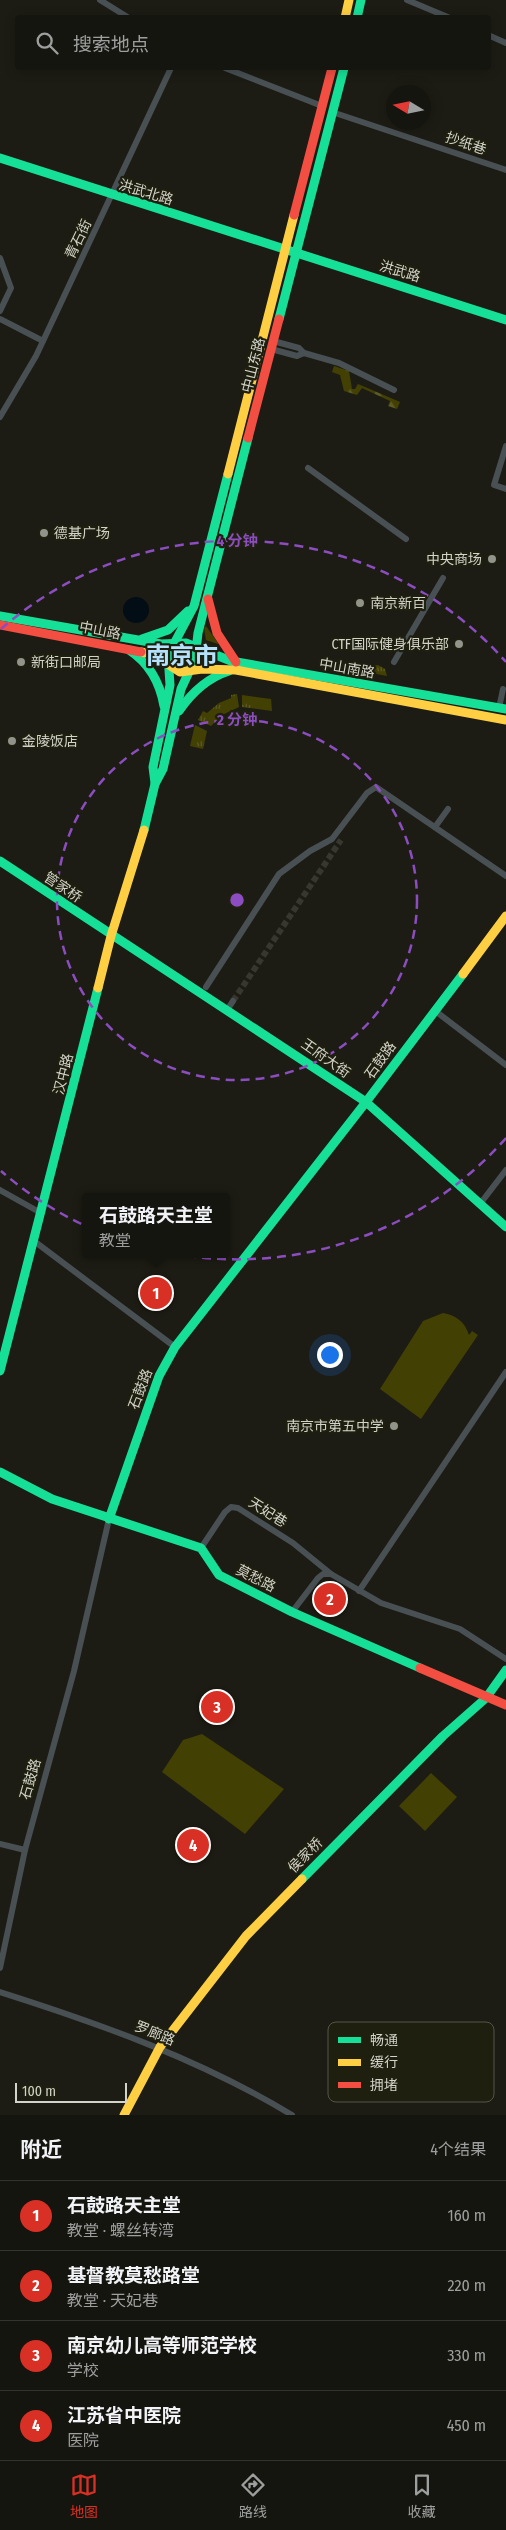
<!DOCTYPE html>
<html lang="zh">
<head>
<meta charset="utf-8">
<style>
	body { margin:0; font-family:"Fira Sans Condensed","Noto Sans SC",sans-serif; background:#1e1e18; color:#f1f3f6 }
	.compass { position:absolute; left:386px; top:85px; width:45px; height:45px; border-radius:50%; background:#15150f; box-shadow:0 2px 12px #0003; rotate:280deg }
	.scale { position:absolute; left:15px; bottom:12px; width:112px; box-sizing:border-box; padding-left:5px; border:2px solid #d2d3c9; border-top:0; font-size:14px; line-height:18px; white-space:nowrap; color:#d2d3c9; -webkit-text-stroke:4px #1f1f10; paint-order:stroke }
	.you { position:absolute; left:329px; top:1354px; width:18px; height:18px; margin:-12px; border:4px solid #fff; border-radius:50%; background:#1a73e8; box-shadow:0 0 0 8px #1a73e833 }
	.badge { display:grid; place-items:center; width:32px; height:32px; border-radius:50%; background:#d93025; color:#fff; font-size:16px; font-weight:700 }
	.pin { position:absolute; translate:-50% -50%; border:2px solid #fff; box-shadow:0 1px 5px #0006 }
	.popup { position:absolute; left:82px; top:1193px; width:148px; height:65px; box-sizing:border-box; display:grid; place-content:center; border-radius:5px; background:#15150f; filter:drop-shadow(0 1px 4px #0005); font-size:16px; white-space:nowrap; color:#9d9f9e }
	.popup b { font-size:19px; color:#f1f3f6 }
	.popup::after { content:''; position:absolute; left:50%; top:100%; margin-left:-10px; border:10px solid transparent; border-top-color:#15150f }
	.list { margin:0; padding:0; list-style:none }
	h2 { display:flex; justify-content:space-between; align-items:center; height:65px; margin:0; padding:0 20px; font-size:21px }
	h2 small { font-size:16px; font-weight:400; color:#9d9f9e }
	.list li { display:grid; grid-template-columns:32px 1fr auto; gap:15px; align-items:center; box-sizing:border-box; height:70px; padding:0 20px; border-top:1px solid #34342f }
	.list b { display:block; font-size:19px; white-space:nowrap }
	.list p { margin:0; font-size:16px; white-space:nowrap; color:#9d9f9e }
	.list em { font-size:16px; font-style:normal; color:#9d9f9e }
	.icon { flex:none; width:28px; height:28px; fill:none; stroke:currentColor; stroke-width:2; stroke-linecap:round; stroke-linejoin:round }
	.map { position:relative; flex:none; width:506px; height:2115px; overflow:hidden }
	.search { position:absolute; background:#15150f; box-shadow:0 2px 12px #0003; left:15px; right:15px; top:15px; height:55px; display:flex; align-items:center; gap:12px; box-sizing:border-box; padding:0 18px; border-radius:5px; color:#9d9f9e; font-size:19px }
	.sheet { height:345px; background:#15150f }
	nav { display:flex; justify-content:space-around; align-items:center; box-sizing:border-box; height:70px; border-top:1px solid #34342f; background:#15150f; font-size:14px; color:#9d9f9e }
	nav a { display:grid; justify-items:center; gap:2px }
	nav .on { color:#d93025 }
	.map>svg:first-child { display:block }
</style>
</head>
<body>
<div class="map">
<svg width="506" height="2115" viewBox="0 0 506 2115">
	<defs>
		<pattern id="grass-tufts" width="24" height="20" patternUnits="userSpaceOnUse" patternTransform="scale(1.25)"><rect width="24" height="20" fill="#424003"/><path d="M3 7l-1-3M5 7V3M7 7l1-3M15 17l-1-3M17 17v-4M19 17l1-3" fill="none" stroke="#5c5b26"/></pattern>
		<pattern id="forest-firs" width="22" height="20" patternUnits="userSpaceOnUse" patternTransform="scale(1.25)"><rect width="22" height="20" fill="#424003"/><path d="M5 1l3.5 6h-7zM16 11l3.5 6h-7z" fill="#5c5b26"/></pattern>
	</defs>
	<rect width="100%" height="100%" fill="#1c1c14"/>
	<g fill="url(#grass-tufts)">
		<path d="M206,626L218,643V644L206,640L204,628Z"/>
		<path d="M378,665L385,669L387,676L366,672L371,666Z"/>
		<path d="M237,694L239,707L222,715L211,726L198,720L203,711L207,713L219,703L231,698V695Z"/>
		<path d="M242,695L271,699L272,711L242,707Z"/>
		<path d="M195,725L207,731L203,749L190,746Z"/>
	</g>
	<path fill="url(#forest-firs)" d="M334,366L349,371L352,389H355L358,384L400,402L397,409L388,406L390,401L362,388L357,395L344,391L340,375L332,372Z"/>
	<g fill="#424003">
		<path d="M443,1313C456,1315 465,1322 469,1335L472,1331L478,1335L421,1419L380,1389L423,1321Z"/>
		<path d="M202,1734L284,1789L245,1834L162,1772L183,1740Z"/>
		<path d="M431,1773L457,1797L425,1831L399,1806Z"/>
	</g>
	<circle fill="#030d16" cx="136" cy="610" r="13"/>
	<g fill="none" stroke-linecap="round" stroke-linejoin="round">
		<path stroke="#37372f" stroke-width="6" stroke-dasharray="6 3" stroke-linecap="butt" d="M233,1001L341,840"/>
		<g stroke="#485054" stroke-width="6">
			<path d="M100,0L129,18"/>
			<path d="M407,0L450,18"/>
			<path d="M488,35L506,43"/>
			<path d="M225,68L322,106"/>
			<path d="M332,112L506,170"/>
			<path d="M0,258L11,288L0,311"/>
			<path d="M0,319L43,341"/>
			<path d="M273,341L299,348L304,353L339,363L394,390"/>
			<path d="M271,349L297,356L304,353"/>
			<path d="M0,417L36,356L171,68"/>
			<path d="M506,446L494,485L506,489"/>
			<path d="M308,468L406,539"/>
			<path d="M394,662L443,578"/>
			<path d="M499,708L503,689"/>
			<path d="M435,827L448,809"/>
			<path d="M206,987L279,874L310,851L332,839L367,793L376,787L506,876"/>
			<path d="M227,1010L233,1001"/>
			<path d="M434,1010L506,1065"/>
			<path d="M0,1190L41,1213"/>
			<path d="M480,1204L506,1170"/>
			<path d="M34,1241L175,1347"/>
			<path d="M201,1548L225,1512L231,1507L238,1508L293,1543L331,1574"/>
			<path d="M359,1591L506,1372"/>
			<path d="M292,1612L318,1578L323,1574H331L381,1603L460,1629L506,1659"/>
			<path d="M0,1844L25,1850"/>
			<path d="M0,1968L25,1850L74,1671L109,1519"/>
			<path d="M0,1992C101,2024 201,2060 292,2115"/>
		</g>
		<g stroke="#16e098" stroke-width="9">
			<path d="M357,18L361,0"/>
			<path d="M0,158L506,320"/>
			<path d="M279,319L344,68"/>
			<path d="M0,616L161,644L186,643L231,661L506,709"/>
			<path d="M142,639L168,630L188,611"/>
			<path d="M129,650C149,663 160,683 164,706"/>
			<path d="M179,711C192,692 207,678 229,671"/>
			<path d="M155,783L153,767L170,685L168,655L194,606L228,474"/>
			<path d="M144,830L155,784L163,769L181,689L195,659L198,633L248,438"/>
			<path d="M0,861L366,1102L506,1227"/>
			<path d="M0,1371L98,988"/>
			<path d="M0,1472L52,1499L201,1548L219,1575L292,1612L420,1668"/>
			<path d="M109,1519L159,1376L175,1347L366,1102L463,974"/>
			<path d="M302,1879L443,1736L486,1698L506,1670"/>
		</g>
		<g stroke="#ffcf43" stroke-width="9">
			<path d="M345,18L349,0"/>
			<path d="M228,474L294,215"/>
			<path d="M141,652L152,654L180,672L202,669L236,670L506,720"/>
			<path d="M463,974L506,916"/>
			<path d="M98,988L111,936L144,830"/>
			<path d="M124,2115L160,2047L246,1936L302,1879"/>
		</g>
		<g stroke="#f24e42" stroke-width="9">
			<path d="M294,215L332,68"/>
			<path d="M248,438L279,319"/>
			<path d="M208,599L217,633L236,662"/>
			<path d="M0,625L141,652"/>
			<path d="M420,1668L506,1705"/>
		</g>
	</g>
	<g fill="none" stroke="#8c4dc1" stroke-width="2.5" stroke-dasharray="9 6">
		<circle cx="237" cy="900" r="180"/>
		<path d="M506 1138A359 359 0 0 1 1 1171M1 629A359 359 0 0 1 506 662"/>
	</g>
	<g fill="#92938a" stroke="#1f1f10" stroke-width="2">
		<circle cx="44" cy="533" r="5"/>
		<circle cx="492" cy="559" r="5"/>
		<circle cx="360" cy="603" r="5"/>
		<circle cx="459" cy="644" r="5"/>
		<circle cx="21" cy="662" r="5"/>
		<circle cx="12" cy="741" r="5"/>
		<circle cx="394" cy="1426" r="5"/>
	</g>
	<g text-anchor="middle" stroke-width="4.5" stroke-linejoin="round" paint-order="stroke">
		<g font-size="14" fill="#d2d3c9" stroke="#1f1f10">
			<text transform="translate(466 143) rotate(19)" y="5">抄纸巷</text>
			<text transform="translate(146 192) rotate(17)" y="5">洪武北路</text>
			<text transform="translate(78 239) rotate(-64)" y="5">青石街</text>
			<text transform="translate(400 271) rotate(17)" y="5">洪武路</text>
			<text transform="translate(253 365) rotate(-76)" y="5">中山东路</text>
			<text transform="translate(100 630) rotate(11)" y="5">中山路</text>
			<text transform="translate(347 668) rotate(10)" y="5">中山南路</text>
			<text transform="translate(63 887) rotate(34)" y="5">管家桥</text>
			<text transform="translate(326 1058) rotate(35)" y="5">王府大街</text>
			<text transform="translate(380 1060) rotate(-54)" y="5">石鼓路</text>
			<text transform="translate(63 1074) rotate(-76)" y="5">汉中路</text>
			<text transform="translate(140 1389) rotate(-69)" y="5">石鼓路</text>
			<text transform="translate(268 1512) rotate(32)" y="5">天妃巷</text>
			<text transform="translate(256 1578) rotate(27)" y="5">莫愁路</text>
			<text transform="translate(30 1779) rotate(-74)" y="5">石鼓路</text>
			<text transform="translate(305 1855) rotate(-45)" y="5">侯家桥</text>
			<text transform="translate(155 2033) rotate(22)" y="5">罗廊路</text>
		</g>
		<g font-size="14" fill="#d2d3c9" stroke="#1f1f10" text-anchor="start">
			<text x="54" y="538">德基广场</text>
			<text x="482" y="564" text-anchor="end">中央商场</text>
			<text x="370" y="608">南京新百</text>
			<text x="449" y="649" text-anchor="end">CTF国际健身俱乐部</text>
			<text x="31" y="667">新街口邮局</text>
			<text x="22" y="746">金陵饭店</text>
			<text x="384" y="1431" text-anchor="end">南京市第五中学</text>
		</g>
		<g font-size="24" font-weight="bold" fill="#b4e2fd" stroke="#1f1f10">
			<text x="182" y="664">南京市</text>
		</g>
	</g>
	<rect x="328" y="2022" width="166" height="80" rx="8" fill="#1f1f10" stroke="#555548" stroke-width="1"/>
	<rect x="338" y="2037" width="23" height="6" fill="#16e098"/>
	<rect x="338" y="2059" width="23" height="7" fill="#ffcf43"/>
	<rect x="338" y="2082" width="23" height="6" fill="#f24e42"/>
	<g font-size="14" fill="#d2d3c9">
		<text x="370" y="2045">畅通</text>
		<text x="370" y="2067">缓行</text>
		<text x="370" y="2090">拥堵</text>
	</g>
	<circle cx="237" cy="900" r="8" fill="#8c4dc1" stroke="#1f1f10" stroke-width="2.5"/>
	<g font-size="15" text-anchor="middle" font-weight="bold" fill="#8c4dc1" stroke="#1f1f10" stroke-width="4.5" stroke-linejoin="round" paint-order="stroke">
		<text x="237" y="546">4 分钟</text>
		<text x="237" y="725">2 分钟</text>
	</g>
</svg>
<svg class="compass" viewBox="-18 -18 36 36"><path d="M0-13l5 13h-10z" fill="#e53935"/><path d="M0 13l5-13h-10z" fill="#9d9f9e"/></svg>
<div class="scale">100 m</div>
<div class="you"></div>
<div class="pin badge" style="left:156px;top:1293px">1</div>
<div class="popup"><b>石鼓路天主堂</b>教堂</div>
<div class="pin badge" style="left:330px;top:1599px">2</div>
<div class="pin badge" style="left:217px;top:1707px">3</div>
<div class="pin badge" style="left:193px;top:1845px">4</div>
<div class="search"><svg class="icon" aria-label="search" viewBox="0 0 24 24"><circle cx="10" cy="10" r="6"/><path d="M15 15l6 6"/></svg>搜索地点</div>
</div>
<section class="sheet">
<h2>附近<small>4个结果</small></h2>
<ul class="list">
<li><span class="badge">1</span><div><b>石鼓路天主堂</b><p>教堂 · 螺丝转湾</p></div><em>160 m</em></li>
<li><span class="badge">2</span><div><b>基督教莫愁路堂</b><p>教堂 · 天妃巷</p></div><em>220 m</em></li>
<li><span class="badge">3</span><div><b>南京幼儿高等师范学校</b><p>学校</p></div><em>330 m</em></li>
<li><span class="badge">4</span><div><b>江苏省中医院</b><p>医院</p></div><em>450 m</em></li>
</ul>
</section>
<nav>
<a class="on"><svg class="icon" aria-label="map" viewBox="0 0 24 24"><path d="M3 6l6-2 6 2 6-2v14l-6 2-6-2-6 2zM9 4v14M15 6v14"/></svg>地图</a>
<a><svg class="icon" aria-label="directions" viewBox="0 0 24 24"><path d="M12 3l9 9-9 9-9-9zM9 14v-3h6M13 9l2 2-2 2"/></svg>路线</a>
<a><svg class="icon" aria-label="saved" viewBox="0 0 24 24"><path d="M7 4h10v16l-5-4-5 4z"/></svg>收藏</a>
</nav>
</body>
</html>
